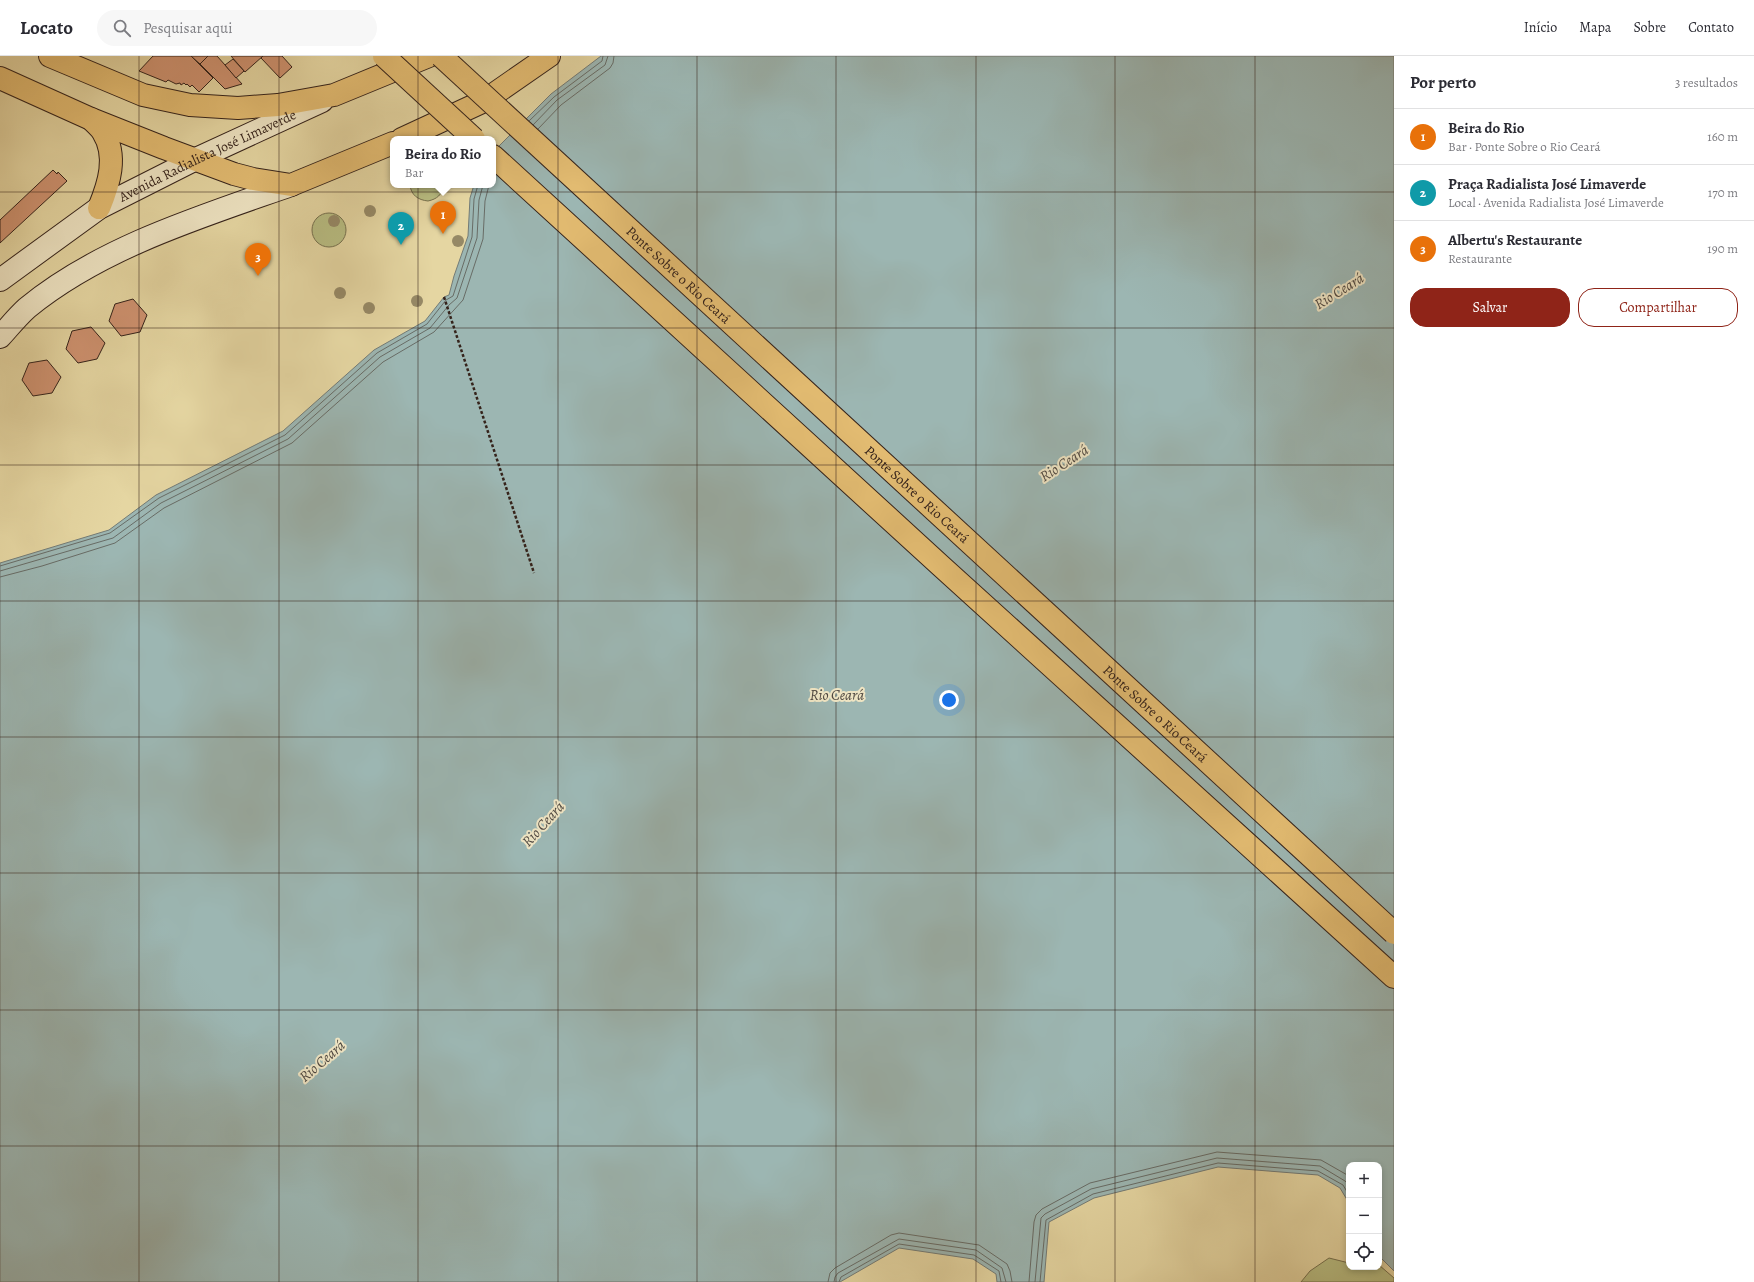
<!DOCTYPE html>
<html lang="pt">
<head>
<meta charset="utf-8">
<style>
	body { margin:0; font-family:Alegreya,serif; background:#f7f7f7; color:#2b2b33 }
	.controls { position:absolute; right:12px; bottom:12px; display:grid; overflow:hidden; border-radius:8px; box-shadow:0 2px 6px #0003 }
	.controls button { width:36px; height:36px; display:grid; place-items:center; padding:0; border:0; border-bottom:1px solid #e1e1e2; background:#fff; color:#2b2b33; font:20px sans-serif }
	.you { position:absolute; left:949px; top:644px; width:14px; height:14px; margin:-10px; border:3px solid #fff; border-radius:50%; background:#1a73e8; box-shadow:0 0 0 6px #1a73e833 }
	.badge { display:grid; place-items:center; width:26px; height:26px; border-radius:50%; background:#8f2418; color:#fff; font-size:13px; font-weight:700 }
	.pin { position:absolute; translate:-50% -33px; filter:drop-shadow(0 1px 2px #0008) }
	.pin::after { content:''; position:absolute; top:21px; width:14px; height:12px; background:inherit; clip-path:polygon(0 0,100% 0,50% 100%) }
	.popup { position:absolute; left:390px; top:80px; width:106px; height:52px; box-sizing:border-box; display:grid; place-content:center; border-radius:8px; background:#fff; filter:drop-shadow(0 1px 3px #0005); font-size:13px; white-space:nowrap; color:#7c7c81 }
	.popup b { font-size:15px; color:#2b2b33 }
	.popup::after { content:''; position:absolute; left:50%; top:100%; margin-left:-8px; border:8px solid transparent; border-top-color:#fff }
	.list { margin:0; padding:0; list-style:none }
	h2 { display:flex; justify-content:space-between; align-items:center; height:52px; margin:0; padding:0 16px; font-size:17px }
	h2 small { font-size:13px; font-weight:400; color:#7c7c81 }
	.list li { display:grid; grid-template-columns:26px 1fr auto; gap:12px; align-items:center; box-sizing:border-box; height:56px; padding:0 16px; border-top:1px solid #e1e1e2 }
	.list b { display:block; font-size:15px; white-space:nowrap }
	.list p { margin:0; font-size:13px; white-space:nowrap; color:#7c7c81 }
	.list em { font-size:13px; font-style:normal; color:#7c7c81 }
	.actions { display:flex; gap:8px; padding:12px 16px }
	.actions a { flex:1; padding:9px 0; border:1px solid #8f2418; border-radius:16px; text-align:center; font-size:14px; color:#8f2418 }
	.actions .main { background:#8f2418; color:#fff }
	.icon { flex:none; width:22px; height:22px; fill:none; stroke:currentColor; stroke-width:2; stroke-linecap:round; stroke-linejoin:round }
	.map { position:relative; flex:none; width:1394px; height:1226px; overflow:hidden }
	header { display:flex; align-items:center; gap:24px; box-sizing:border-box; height:56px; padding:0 20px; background:#fff; border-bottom:1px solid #e1e1e2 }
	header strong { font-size:19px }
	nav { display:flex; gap:22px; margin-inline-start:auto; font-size:14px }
	.search { width:280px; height:36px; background:#f7f7f7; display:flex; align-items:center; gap:10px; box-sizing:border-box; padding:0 14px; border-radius:22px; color:#7c7c81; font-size:15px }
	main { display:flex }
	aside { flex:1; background:#fff }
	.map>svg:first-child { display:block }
</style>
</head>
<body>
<header>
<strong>Locato</strong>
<div class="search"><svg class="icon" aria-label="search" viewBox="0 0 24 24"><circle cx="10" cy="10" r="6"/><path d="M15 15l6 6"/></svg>Pesquisar aqui</div>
<nav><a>Início</a><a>Mapa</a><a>Sobre</a><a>Contato</a></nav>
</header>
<main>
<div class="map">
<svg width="1394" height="1226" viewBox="0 0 1394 1226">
	<rect width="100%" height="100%" fill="#e5d6a2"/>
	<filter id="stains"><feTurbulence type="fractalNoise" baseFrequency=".005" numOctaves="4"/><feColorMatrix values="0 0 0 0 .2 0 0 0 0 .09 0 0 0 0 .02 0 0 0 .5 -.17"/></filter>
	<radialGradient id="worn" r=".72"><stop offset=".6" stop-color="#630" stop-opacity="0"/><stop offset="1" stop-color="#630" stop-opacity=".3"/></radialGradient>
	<g fill="#b8bd82" stroke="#76704e">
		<path d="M410,129H444C442,139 437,143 428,145C418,144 411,139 410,129Z"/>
		<circle cx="329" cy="174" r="17"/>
		<path d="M1329,1202L1349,1207V1211H1379V1209L1394,1222V1226H1301L1310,1215Z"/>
	</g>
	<path fill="#9cb6b2" stroke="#737b76" d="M601,0H1394V1215L1379,1200V1109H1349V1147L1340,1132L1318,1119L1218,1111L1094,1142L1049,1166L1044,1226H997L996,1218L973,1203L899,1192L840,1226H0V507L109,474L156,439L283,375L374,294L425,265L444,241L449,239L454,220L468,180L470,142L474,129H493V96L551,38Z"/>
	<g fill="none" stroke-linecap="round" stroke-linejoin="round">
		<g stroke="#686c66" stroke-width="1">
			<path d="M529,65L554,41L602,5L603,0"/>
			<path d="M533,69L557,44L605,9L608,0"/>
			<path d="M538,73L561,49L610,12L613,7L614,0"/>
			<path d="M0,510L110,477L159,442L285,379L377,297L427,268L446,244L453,240L472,181L474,143L478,129"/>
			<path d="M0,515L113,482L161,447L288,383L380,301L430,272L449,249L457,242L477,182L479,144L483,129"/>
			<path d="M0,521L42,510L115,487L164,452L292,387L383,306L434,276L463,244L483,183L485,145L489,129"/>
			<path d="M828,1226L830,1217L835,1212L891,1179L899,1177L979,1189L1007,1208L1010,1215L1012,1226"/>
			<path d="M834,1226L835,1221L838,1217L899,1183L976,1194L1002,1212L1006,1226"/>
			<path d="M839,1226L841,1221L899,1188L974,1199L999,1215L1001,1226"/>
			<path d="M1029,1226L1034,1166L1036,1159L1042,1153L1090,1127L1217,1096L1321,1104L1349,1120"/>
			<path d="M1035,1226L1041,1162L1045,1158L1091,1133L1217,1102L1320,1110L1345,1125L1349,1129"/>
			<path d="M1040,1226L1046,1164L1093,1138L1218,1107L1318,1115L1343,1129L1349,1139"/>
		</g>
	</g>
	<g fill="#ce9270" stroke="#35231b">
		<path d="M153,0H191L213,22L199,36L192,29L190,31L187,28L186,29L184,27L181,29L180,27L176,28L168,24L166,26L139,15Z"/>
		<path d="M191,0H208L200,8Z"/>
		<path d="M208,0H217L242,28L225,33L200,8Z"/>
		<path d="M231,0H263L245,16Z"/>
		<path d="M263,0H282L292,11L280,22L261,2Z"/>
		<path d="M233,3L244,15L236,22L225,9Z"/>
		<path d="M53,114L57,118L58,116L67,125L0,187V164Z"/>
		<path d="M133,243L147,259L140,276L121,280L109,265L115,248Z"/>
		<path d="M91,271L105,287L97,303L78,307L66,293L72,275Z"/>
		<path d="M47,304L61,321L52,337L33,340L22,324L29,307Z"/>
	</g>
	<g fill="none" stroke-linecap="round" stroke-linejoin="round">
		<g stroke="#35231b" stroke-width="24">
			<g id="secondary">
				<path id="s1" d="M0,224L99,152L194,104L322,45"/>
				<path d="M0,281C9,271 18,260 27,252C101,191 203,160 291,129"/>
			</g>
		</g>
		<g stroke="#35231b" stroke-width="24">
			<g id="primary">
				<path d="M50,0L143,39L190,49L238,52L278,49L334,39L429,0"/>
				<path d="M0,22L91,63L164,92L234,118L253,123L291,129L393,87"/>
				<path d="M91,63C95,67 100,71 103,76C118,100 109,128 99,152"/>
				<path d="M402,83L484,45L549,0"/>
				<path d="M493,100L941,510L1394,921"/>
			</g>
		</g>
		<path stroke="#35231b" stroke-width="2.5" stroke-dasharray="3 2" stroke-linecap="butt" d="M444,241L534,517"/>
		<use href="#secondary" stroke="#eee4c3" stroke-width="22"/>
		<use href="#primary" stroke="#e2bb71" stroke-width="22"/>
		<g stroke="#35231b" stroke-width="24" stroke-linecap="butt">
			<g id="primary-bridge">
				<path d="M384,0L474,83"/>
				<path id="s2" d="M441,0L1394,877"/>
			</g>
		</g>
		<use href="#primary-bridge" stroke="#e2bb71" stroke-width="22"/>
	</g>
	<g fill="#968966">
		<circle cx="370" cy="155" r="6"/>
		<circle cx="334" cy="165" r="6"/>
		<circle cx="458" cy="185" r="6"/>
		<circle cx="340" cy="237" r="6"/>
		<circle cx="417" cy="245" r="6"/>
		<circle cx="369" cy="252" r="6"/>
	</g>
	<path fill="none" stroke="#35231b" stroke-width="1" stroke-opacity="0.55" d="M139,0V1226M279,0V1226M418,0V1226M558,0V1226M697,0V1226M836,0V1226M976,0V1226M1115,0V1226M1255,0V1226M0,136H1394M0,272H1394M0,409H1394M0,545H1394M0,681H1394M0,817H1394M0,954H1394M0,1090H1394"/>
	<g text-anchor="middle" stroke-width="4" stroke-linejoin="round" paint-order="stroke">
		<g font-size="14" fill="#35231b" stroke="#eee4c3">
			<text dy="5" stroke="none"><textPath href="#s1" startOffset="243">Avenida Radialista José Limaverde</textPath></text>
			<text dy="5" stroke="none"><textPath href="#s2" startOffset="323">Ponte Sobre o Rio Ceará</textPath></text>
			<text dy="5" stroke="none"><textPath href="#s2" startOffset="647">Ponte Sobre o Rio Ceará</textPath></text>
			<text dy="5" stroke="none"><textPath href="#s2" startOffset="971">Ponte Sobre o Rio Ceará</textPath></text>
		</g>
		<g font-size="15" font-style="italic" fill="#4f4841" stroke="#eee4c3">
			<text transform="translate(1339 235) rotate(-32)" y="5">Rio Ceará</text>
			<text transform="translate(1064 407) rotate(-33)" y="5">Rio Ceará</text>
			<text x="837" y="644">Rio Ceará</text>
			<text transform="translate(543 768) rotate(-48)" y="5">Rio Ceará</text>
			<text transform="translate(322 1005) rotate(-41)" y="5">Rio Ceará</text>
		</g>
	</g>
	<rect width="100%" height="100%" filter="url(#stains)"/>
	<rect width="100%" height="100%" fill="url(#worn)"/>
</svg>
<div class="controls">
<button>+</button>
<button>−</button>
<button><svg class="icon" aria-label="locate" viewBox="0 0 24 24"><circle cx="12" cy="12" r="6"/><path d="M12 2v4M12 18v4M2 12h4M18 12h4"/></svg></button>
</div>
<div class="you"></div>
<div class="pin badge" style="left:443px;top:178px;background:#e8710a">1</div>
<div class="popup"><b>Beira do Rio</b>Bar</div>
<div class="pin badge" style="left:401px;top:189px;background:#0f9aa8">2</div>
<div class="pin badge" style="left:258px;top:220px;background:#e8710a">3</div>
</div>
<aside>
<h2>Por perto<small>3 resultados</small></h2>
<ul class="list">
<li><span class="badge" style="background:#e8710a">1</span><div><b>Beira do Rio</b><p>Bar · Ponte Sobre o Rio Ceará</p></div><em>160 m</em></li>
<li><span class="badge" style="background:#0f9aa8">2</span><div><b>Praça Radialista José Limaverde</b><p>Local · Avenida Radialista José Limaverde</p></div><em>170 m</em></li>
<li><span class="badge" style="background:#e8710a">3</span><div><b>Albertu's Restaurante</b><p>Restaurante</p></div><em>190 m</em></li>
</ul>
<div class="actions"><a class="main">Salvar</a><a>Compartilhar</a></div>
</aside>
</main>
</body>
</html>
